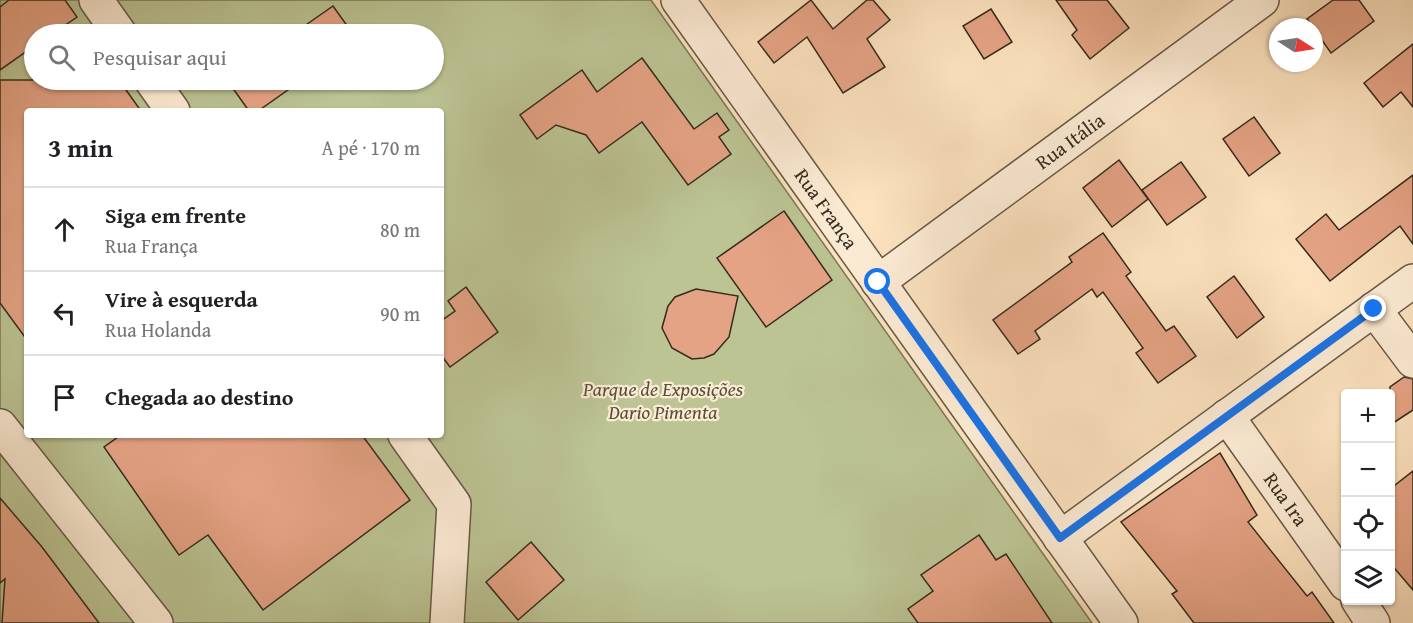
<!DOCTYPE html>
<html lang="pt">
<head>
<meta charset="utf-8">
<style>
	body { margin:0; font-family:"Gentium Book Plus",serif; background:#f6f6f6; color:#202124 }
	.controls { position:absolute; right:18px; bottom:18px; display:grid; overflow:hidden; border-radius:6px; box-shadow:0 2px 4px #0004 }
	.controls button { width:54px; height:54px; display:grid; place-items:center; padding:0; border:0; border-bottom:2px solid #e0e0e0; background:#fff; color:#202124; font:30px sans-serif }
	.compass { position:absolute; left:1269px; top:18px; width:54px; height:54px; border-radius:50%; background:#fff; box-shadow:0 2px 4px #0004; rotate:102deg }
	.stop { position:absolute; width:18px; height:18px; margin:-14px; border:4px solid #1a73e8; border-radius:50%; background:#fff }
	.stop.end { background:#1a73e8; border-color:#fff; box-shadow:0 2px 6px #0008 }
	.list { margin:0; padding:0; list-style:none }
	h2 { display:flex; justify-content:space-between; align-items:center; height:78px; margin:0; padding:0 24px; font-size:26px }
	h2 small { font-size:20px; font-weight:400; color:#757577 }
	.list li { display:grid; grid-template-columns:39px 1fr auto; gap:18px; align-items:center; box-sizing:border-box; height:84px; padding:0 24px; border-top:2px solid #e0e0e0 }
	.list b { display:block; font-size:22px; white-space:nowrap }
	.list p { margin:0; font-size:20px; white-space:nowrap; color:#757577 }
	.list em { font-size:20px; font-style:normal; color:#757577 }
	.icon { flex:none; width:33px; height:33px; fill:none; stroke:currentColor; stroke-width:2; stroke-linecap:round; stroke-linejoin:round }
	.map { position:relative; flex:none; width:1413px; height:623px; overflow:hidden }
	.search { position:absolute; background:#fff; box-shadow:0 2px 4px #0004; left:24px; top:24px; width:420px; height:66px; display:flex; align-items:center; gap:15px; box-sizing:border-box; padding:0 21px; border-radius:33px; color:#757577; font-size:22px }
	.panel { position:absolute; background:#fff; box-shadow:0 2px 4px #0004; left:24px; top:108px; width:420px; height:330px; border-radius:6px }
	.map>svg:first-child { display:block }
</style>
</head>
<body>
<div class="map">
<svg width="1413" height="623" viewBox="0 0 1413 623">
	<rect width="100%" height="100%" fill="#fce2bf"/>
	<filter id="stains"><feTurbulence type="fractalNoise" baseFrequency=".00333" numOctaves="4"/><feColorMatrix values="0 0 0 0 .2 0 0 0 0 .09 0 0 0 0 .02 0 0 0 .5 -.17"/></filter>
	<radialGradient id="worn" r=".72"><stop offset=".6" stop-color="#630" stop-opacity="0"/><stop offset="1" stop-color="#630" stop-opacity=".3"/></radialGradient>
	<path fill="#bcc494" stroke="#787858" stroke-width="1.5" fill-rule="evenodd" d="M0,0H651L1092,623H0ZM34,34H434V80H34ZM27,111H441V435H27Z"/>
	<g fill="#e5a385" stroke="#352b1d" stroke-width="1.5">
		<path d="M9,0H65L77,17L52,34H34V46L0,70V7Z"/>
		<path d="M811,0L833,29L867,0H873L890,20L867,39L885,67L843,93L807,37L774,63L758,42Z"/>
		<path d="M1056,0H1107L1129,28L1090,59L1072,35L1077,30Z"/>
		<path d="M1333,0H1359L1374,21L1331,53L1307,19Z"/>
		<path d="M333,6L353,34H293Z"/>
		<path d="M991,9L1012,42L984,59L963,26Z"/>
		<path d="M1413,44V107L1401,92L1383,107L1364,83Z"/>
		<path d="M642,58L694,129L717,113L729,130L719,137L731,154L688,185L642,122L599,153L586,135L556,125L537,139L520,115L582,70L597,92Z"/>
		<path d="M0,80H119L141,111H27V340L0,303Z"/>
		<path d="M227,80H302L258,111H249Z"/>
		<path d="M1254,117L1280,153L1249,176L1223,139Z"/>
		<path d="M1119,160L1148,199L1112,227L1083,188Z"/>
		<path d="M1181,162L1206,197L1167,225L1142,190Z"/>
		<path d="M1413,175V244L1400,226L1330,281L1296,239L1326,214L1339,230Z"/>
		<path d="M784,211L832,280L766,327L717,258Z"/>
		<path d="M1103,233L1131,272L1126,276L1166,331L1174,326L1196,356L1158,383L1136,353L1143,348L1103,292L1097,297L1092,289L1035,331L1040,339L1018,354L993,320L1072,262L1069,257Z"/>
		<path d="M1234,276L1264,317L1237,338L1207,297Z"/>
		<path d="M466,287L498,332L450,367L441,355V321L455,311L448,301Z"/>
		<path d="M696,289L738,296L729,337L714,354L704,358L692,359L672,348L662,328L668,306L675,297Z"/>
		<path d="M1404,377L1413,379V410L1390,425V387Z"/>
		<path d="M121,435H362L410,500L263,610L208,535L179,555L104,447Z"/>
		<path d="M1220,453L1257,515L1248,522L1307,596L1312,592L1334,623H1194L1172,594L1177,591L1121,522Z"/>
		<path d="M1413,471V590L1390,563V489Z"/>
		<path d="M0,498L42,547L99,623H2L5,579L0,583Z"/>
		<path d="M979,535L996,560L1006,554L1052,623H918L908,609L933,591L921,575Z"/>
		<path d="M531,542L564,580L518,620L486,582Z"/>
	</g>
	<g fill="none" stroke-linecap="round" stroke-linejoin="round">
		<g stroke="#675946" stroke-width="36">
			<g id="minor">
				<path d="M96,0L120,34"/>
				<path id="s1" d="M678,0L1121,623"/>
				<path d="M151,80L173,111"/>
				<path id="s2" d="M878,282L1262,0"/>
				<path d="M1374,309L1413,361"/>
				<path id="s3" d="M1227,416L1346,584"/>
				<path d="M0,426L156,623"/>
				<path d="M405,435L454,504L447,623"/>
				<path d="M1060,538L1413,281"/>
				<path d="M1358,600L1373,623"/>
			</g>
		</g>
		<use href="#minor" stroke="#fdecd5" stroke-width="33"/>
	</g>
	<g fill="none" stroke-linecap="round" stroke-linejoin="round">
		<path stroke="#1a73e8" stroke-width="8" d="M878,282L1060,538L1374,309"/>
	</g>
	<g text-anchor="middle" stroke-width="4.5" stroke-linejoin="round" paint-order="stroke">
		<g font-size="20" fill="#352b1d" stroke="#fdecd5">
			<text dy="7" stroke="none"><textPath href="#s2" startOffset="238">Rua Itália</textPath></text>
			<text dy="7" stroke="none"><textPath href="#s1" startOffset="256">Rua França</textPath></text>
			<text dy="7" stroke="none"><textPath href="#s3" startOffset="102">Rua Ira</textPath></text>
		</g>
		<g font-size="20" font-style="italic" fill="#57513b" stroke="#fdecd5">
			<text x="663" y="396">Parque de Exposições<tspan x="663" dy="23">Dario Pimenta</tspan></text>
		</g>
	</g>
	<rect width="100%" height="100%" filter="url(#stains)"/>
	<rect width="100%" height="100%" fill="url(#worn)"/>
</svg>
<div class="controls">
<button>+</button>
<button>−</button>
<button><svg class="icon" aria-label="locate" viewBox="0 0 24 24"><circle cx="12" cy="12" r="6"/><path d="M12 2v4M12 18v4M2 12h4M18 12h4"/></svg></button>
<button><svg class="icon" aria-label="layers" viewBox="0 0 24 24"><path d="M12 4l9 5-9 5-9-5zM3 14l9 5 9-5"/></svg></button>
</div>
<svg class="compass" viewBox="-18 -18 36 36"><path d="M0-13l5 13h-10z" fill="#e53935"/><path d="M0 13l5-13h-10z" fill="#757577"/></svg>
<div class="stop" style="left:878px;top:282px"></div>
<div class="stop end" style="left:1374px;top:309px"></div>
<div class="search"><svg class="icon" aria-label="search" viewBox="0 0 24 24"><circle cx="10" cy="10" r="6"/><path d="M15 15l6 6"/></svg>Pesquisar aqui</div>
<section class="panel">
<h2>3 min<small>A pé · 170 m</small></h2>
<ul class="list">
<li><svg class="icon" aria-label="ahead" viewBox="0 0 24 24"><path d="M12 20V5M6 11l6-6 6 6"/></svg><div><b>Siga em frente</b><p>Rua França</p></div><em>80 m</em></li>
<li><svg class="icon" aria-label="left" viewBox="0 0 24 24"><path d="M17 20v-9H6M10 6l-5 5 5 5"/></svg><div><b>Vire à esquerda</b><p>Rua Holanda</p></div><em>90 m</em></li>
<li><svg class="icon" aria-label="arrive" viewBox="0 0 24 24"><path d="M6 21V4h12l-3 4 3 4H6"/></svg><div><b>Chegada ao destino</b></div></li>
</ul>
</section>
</div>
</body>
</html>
